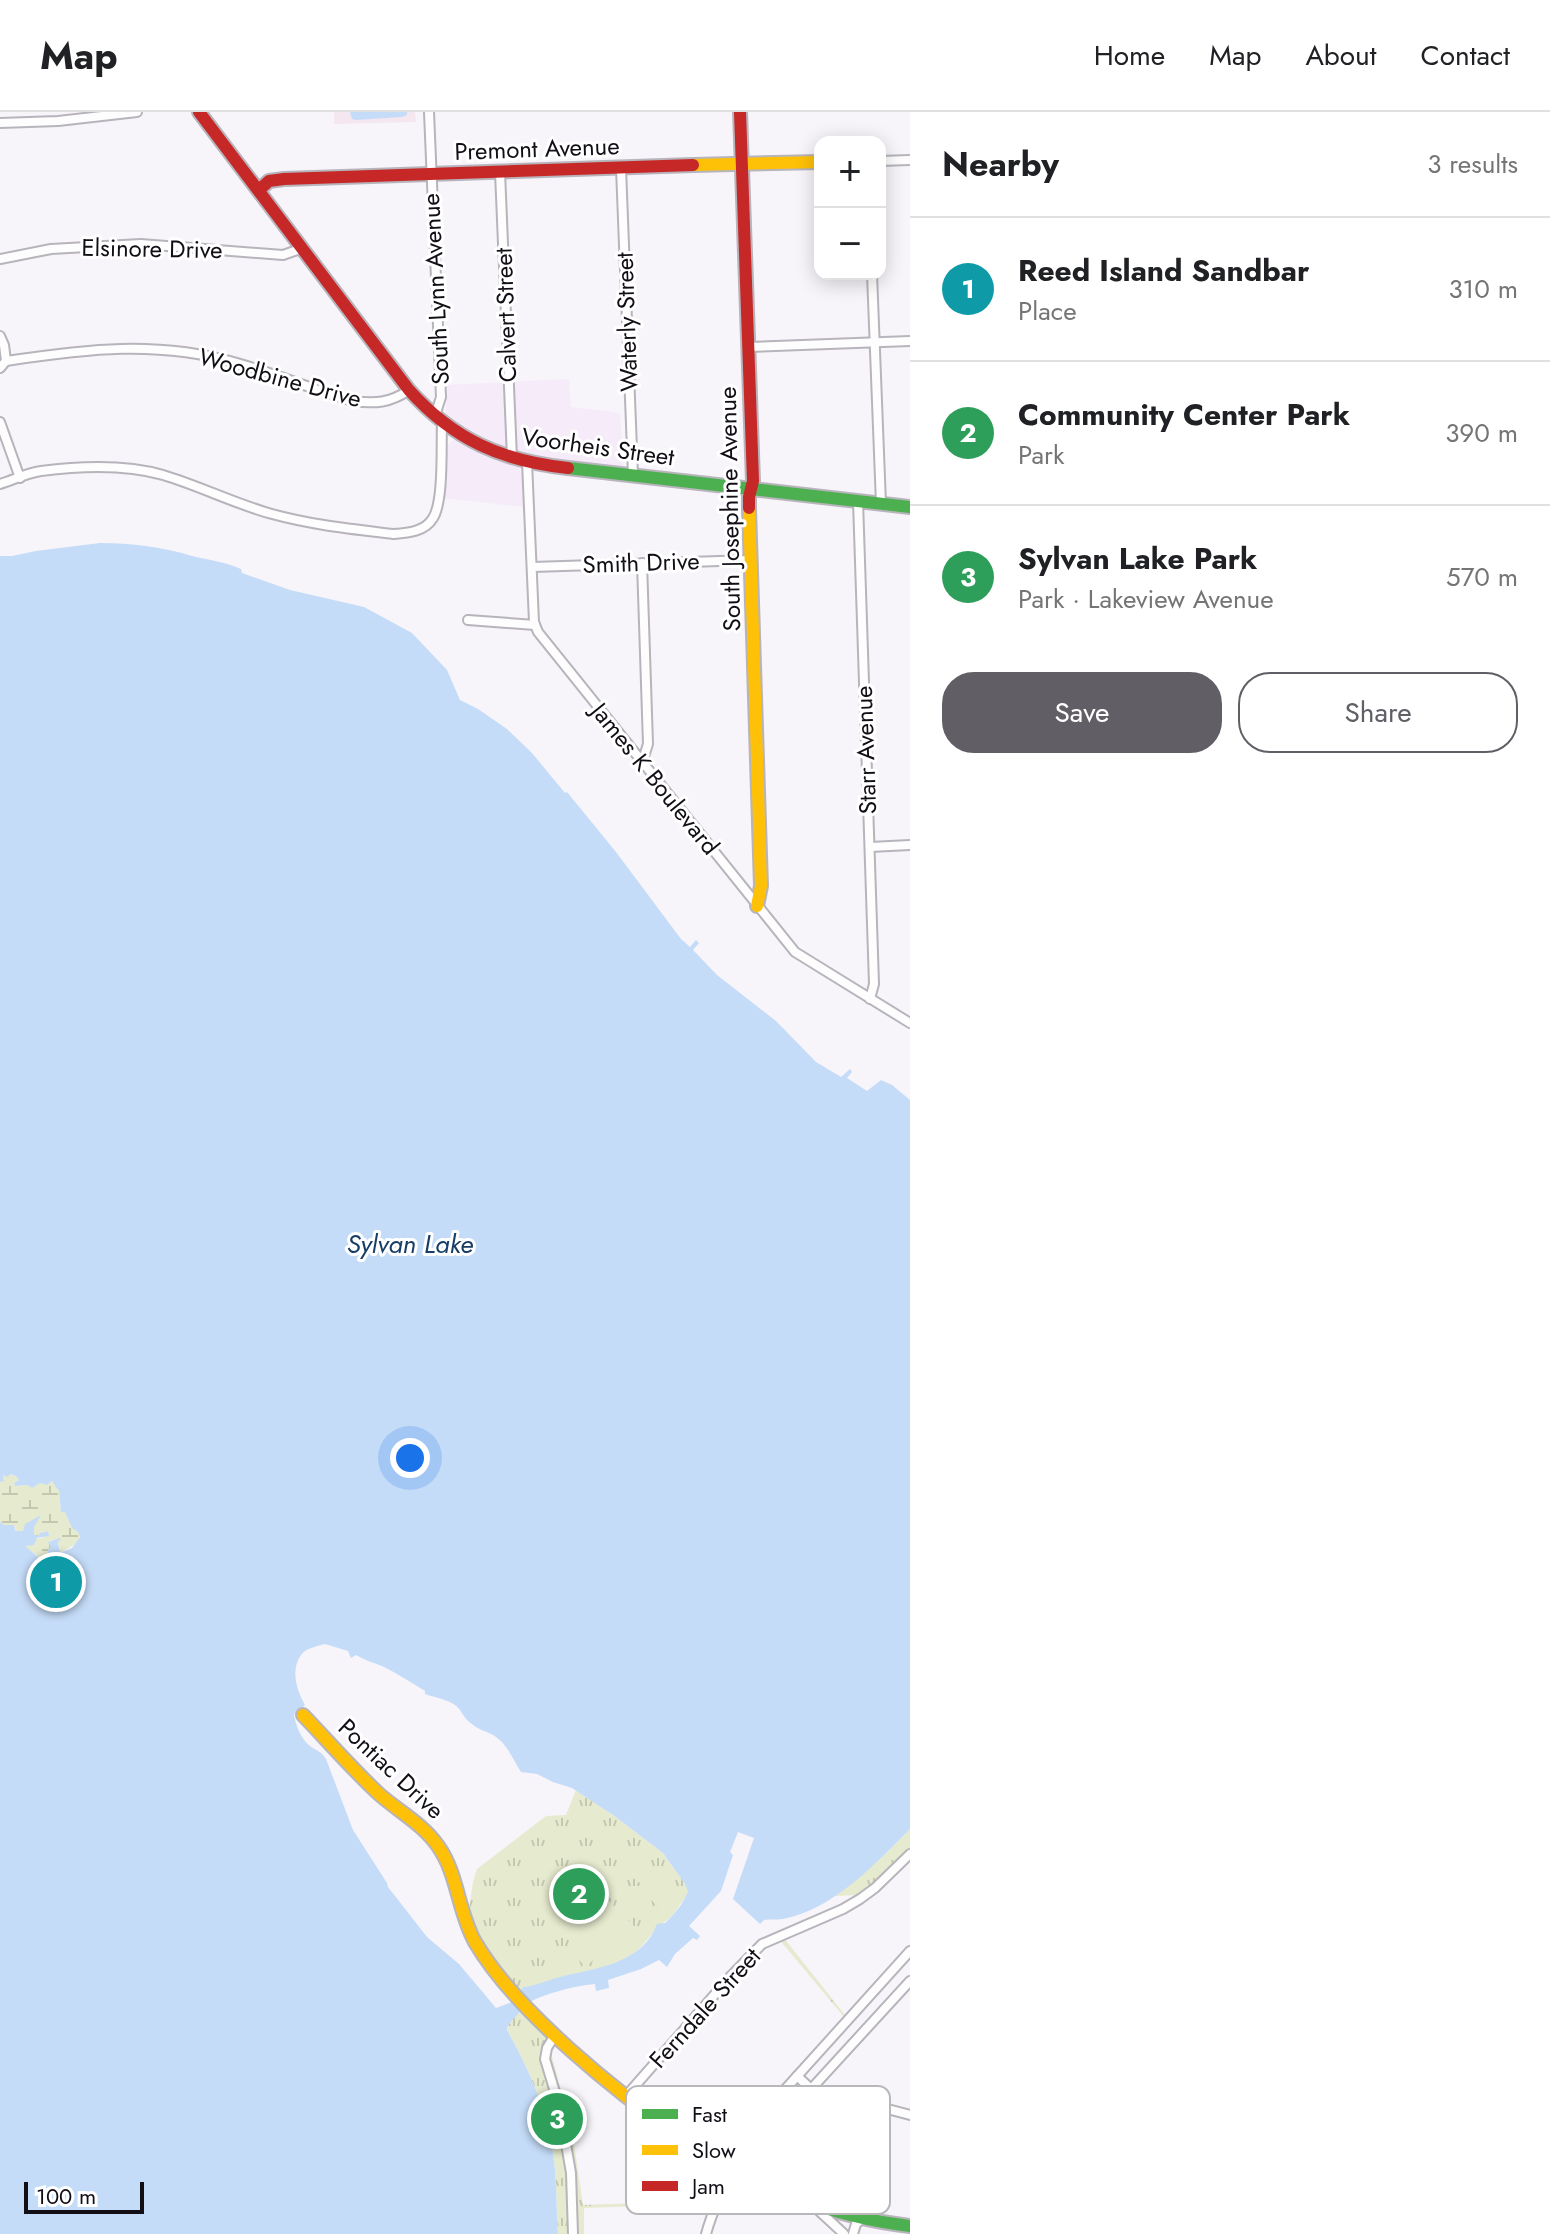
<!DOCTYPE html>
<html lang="en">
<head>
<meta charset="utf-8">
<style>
	body { margin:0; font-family:Jost,sans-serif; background:#f6f6f6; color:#202124 }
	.controls { position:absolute; right:24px; top:24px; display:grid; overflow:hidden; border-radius:16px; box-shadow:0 4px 20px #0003 }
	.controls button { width:72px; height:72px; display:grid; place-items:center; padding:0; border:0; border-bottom:2px solid #e0e0e0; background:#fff; color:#202124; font:40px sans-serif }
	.scale { position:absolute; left:24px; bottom:20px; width:120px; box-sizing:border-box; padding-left:8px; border:4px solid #120e16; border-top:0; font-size:22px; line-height:28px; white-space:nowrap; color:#120e16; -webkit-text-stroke:6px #fff; paint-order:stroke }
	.you { position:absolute; left:410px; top:1346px; width:28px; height:28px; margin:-20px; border:6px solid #fff; border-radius:50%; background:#1a73e8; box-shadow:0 0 0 12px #1a73e833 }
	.badge { display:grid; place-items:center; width:52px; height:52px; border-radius:50%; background:#625e66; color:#fff; font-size:26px; font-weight:700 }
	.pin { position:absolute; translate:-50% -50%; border:4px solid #fff; box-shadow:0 2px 8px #0006 }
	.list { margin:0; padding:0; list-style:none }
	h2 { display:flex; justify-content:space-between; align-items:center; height:104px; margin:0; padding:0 32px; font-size:34px }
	h2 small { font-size:26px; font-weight:400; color:#757577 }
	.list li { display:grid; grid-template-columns:52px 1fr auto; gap:24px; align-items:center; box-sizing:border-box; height:144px; padding:0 32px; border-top:2px solid #e0e0e0 }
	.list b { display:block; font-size:30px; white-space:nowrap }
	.list p { margin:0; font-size:26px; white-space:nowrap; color:#757577 }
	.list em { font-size:26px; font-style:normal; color:#757577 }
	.actions { display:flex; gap:16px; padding:24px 32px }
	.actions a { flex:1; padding:18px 0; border:2px solid #625e66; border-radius:32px; text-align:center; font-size:28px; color:#625e66 }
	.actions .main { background:#625e66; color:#fff }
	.map { position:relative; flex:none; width:910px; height:2122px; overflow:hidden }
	header { display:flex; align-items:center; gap:48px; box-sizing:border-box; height:112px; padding:0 40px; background:#fff; border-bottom:2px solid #e0e0e0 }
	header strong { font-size:38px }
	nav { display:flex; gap:44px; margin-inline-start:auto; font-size:28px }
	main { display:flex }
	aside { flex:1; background:#fff }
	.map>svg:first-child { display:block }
</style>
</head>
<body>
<header>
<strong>Map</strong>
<nav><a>Home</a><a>Map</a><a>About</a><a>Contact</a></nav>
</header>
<main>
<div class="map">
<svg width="910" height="2122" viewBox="0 0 910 2122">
	<defs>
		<pattern id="wetland-marsh" width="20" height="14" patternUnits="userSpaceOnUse" patternTransform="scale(2)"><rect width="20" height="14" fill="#e6eace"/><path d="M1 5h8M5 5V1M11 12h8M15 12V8" fill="none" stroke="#c4c8b0"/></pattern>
		<pattern id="park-tufts" width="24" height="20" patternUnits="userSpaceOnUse" patternTransform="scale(2)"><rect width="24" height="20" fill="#e6eace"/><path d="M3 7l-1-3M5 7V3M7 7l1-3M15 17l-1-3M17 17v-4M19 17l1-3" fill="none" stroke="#c4c8b0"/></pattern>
	</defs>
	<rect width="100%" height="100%" fill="#f7f4fa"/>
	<g fill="#f5ebf9">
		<path d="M569,267L571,295L620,301L624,359L546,349L499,337L480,328L446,303V273Z"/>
		<path d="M455,326L517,353L522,364L523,395L444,386V337Z"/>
	</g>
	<path fill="#f4e7f0" d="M334,0H415L416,10L334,12Z"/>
	<path fill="url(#wetland-marsh)" d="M9,1362L16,1364L19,1368L14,1371L15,1374L27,1373L32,1376L41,1370L49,1372L50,1369L54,1370L59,1379L61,1400H65L72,1415L80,1422C80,1432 69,1435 62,1440L60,1439L59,1432L56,1428L49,1429L51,1435L48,1447L53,1448L52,1453L44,1459L39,1453L37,1443L27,1437L25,1433H34L36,1427L43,1426L49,1421L46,1419L40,1421L38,1425L34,1422V1415L38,1405L21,1420L15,1419L14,1413H4L0,1410V1370L4,1368L2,1363L9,1364Z"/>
	<g fill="url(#park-tufts)">
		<path d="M576,1678L613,1703L663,1741L685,1772L688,1780L686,1784L672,1804L655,1818L641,1835L627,1847L611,1854L557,1866L534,1874L523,1875L520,1881L488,1842L474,1819L469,1798L473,1770L477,1757L546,1704L566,1703Z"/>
		<path d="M910,1717V1736L871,1773L857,1783L834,1784L880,1747Z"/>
		<path d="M783,1825L845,1903L844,1905L779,1827Z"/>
		<path d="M521,1896L545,1919L572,2018L583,2093L640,2091L630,2067L696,2039C718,2052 723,2054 714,2080L641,2094L584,2096V2122H558C556,2101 557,2080 555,2059C551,2007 532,1963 507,1918L510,1909L520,1900Z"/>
	</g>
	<g fill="#e6eace">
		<path d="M628,1748L647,1762L640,1771L621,1758Z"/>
		<path d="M666,1767L684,1782L667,1802L650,1787Z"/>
		<path d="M606,1786L637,1817L606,1848L599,1842L586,1855L574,1843L588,1830L575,1817Z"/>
	</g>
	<g fill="#c5dcf8" fill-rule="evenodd">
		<path d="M350,0H407V3L402,5L356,8L352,7Z"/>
		<path d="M100,431C132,431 163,435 192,444C209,448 225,450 241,457L242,461L290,478L364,495L412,521L447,558L460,588L478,597L507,617L532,641L565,681L567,680L616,740L681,827L690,835L696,828L699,831L693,838L717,863L776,909L816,950L841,965L850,957L852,960L847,966L867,979L881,968L892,973L910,988V1717C875,1752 834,1797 783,1807C776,1808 770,1807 764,1808L760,1812L733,1787L754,1726L738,1720L730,1740L733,1743L721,1779L689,1814L700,1824L697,1828L693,1826L675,1842L667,1855L659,1848L641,1857L608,1868L609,1876L596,1879L595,1872C574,1874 536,1883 521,1896C520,1904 508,1908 507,1918C532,1963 551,2007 555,2059C557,2080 556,2101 558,2122H0V1410L4,1413H14L15,1419H23L25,1412L41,1403L34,1415V1422L38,1425L40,1421L48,1419L49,1424L37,1426L34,1433L25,1434L37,1444L39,1452L44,1459L52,1453L53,1448L52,1446L48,1448V1438L51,1435L48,1430L60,1426L61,1429L59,1428L58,1431L60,1439L62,1440L72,1436L80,1425L78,1420L72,1416L65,1400H61L59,1379L52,1369L47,1373L40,1371L32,1376L27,1373L15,1374L14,1371L19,1368L16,1364L10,1362L8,1365L3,1363L4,1369L0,1370V444H12L36,439ZM325,1532L348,1539L351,1546L356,1543C366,1549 376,1551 386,1556C400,1563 412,1571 425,1579V1582C436,1586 453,1588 460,1598C464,1604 466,1608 472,1612C478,1617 482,1618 489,1621C506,1628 512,1646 521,1660L537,1662L553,1670L572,1676L613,1703L663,1741L685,1772L688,1780L681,1793L672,1804L665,1811L657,1812C642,1852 596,1856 560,1865C547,1868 536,1874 523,1875L515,1889L496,1896L459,1852L427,1825L388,1775L387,1771L353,1718L326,1647C321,1639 317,1639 310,1634C301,1627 295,1612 294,1602L305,1593C297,1579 290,1558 301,1543C306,1536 318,1534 325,1532Z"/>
	</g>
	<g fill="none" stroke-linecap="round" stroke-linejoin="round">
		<g stroke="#b7b4bb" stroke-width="12">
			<g id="street">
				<path d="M429,0L441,285L435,304"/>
				<path d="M0,11L58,9L137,0"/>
				<path d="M880,49L910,48"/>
				<path d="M621,56L633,363"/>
				<path d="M500,60L512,346"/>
				<path d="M0,147L51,137L141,132L283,143L303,136"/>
				<path d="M872,162L881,392"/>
				<path d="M0,224L4,233L6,249L0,256"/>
				<path d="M748,235L910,229"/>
				<path d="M6,249C86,237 157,228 237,251C276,262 314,278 353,289C375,292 390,291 409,278"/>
				<path d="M0,310L20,366"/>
				<path d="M527,350L534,510L538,520L795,840L910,911"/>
				<path d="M0,372C13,368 27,361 41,359C80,354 125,352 163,363C200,374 235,392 272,402C312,413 352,417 393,422C407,421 425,420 433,406C444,389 441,333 442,311"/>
				<path d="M858,389L874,872L870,887"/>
				<path d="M642,451L648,632L642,651"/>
				<path d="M532,455L751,448"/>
				<path d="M468,508L535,513"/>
				<path d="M870,735L910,733"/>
				<path d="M555,1923L547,1936L545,1947L560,1997L571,2061L573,2122"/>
				<path d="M797,1964L811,1977L910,2003"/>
				<path d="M627,1983L730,1865L762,1832L843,1797L860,1787L875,1776L910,1742"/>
				<path d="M731,2056L747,2047L910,1869"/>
				<path d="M816,2096L844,2122"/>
				<path d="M706,2122C712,2100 722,2080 729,2059C732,2051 731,2042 735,2033L910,1839"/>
				<path d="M853,2122L856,2112L862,2107"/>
			</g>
		</g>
		<g stroke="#b7b4bb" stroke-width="16">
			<g id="fast">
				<path d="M568,356L910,395"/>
				<path d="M686,2029C752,2074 831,2105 910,2114"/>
			</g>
		</g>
		<g stroke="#b7b4bb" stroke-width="16">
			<g id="slow">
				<path d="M693,53L820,50"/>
				<path d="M749,396L761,774L757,794"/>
				<path d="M303,1603C328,1629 352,1657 379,1682C398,1699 423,1712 438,1734C458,1762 458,1800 475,1830C516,1900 619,1982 686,2029"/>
			</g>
		</g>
		<g stroke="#b7b4bb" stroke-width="16">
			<g id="jam">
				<path d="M199,0L409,278C454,328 502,349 568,356"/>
				<path d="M740,0L753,369L749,385V396"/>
				<path d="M259,78L269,69L284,67L693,53"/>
			</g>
		</g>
		<use href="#street" stroke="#fefdfe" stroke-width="8"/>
		<use href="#fast" stroke="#4caf50" stroke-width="12"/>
		<use href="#slow" stroke="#ffc107" stroke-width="12"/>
		<use href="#jam" stroke="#c62828" stroke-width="12"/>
	</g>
	<g text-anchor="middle" stroke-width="6" stroke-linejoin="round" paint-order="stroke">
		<g font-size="24" fill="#120e16" stroke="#fff">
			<text transform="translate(537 37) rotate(-2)" y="8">Premont Avenue</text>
			<text transform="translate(152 137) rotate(1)" y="8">Elsinore Drive</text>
			<text transform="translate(436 177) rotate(-93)" y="8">South Lynn Avenue</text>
			<text transform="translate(506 203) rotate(-92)" y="8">Calvert Street</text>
			<text transform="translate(627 210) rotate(-92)" y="8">Waterly Street</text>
			<text transform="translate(280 266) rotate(15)" y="8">Woodbine Drive</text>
			<text transform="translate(598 335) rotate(8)" y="8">Voorheis Street</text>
			<text transform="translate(730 397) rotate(-91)" y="8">South Josephine Avenue</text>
			<text transform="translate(641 451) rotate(-2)" y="8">Smith Drive</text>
			<text transform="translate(866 638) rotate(-92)" y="8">Starr Avenue</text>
			<text transform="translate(655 667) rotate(51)" y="8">James K Boulevard</text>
			<text transform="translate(391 1657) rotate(43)" y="8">Pontiac Drive</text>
			<text transform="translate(705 1896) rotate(-48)" y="8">Ferndale Street</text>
		</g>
		<g font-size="26" font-style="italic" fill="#173d66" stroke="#fff">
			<text x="410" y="1141">Sylvan Lake</text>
		</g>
	</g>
	<rect x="626" y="1974" width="264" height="128" rx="12" fill="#fff" stroke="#b8b7b9" stroke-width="2"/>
	<rect x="642" y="1997" width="36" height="10" fill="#4caf50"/>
	<rect x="642" y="2033" width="36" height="10" fill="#ffc107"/>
	<rect x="642" y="2069" width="36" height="10" fill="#c62828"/>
	<g font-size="22" fill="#120e16">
		<text x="692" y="2010">Fast</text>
		<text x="692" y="2046">Slow</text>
		<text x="692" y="2082">Jam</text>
	</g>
</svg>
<div class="controls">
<button>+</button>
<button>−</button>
</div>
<div class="scale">100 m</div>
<div class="you"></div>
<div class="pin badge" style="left:56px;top:1470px;background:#0f9aa8">1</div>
<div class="pin badge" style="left:579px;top:1782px;background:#2e9e5b">2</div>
<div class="pin badge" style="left:557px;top:2007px;background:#2e9e5b">3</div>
</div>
<aside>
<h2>Nearby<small>3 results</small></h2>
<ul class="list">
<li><span class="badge" style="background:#0f9aa8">1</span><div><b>Reed Island Sandbar</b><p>Place</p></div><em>310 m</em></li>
<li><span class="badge" style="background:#2e9e5b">2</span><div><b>Community Center Park</b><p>Park</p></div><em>390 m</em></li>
<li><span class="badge" style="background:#2e9e5b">3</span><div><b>Sylvan Lake Park</b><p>Park · Lakeview Avenue</p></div><em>570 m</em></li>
</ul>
<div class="actions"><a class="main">Save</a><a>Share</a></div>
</aside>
</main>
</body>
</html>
